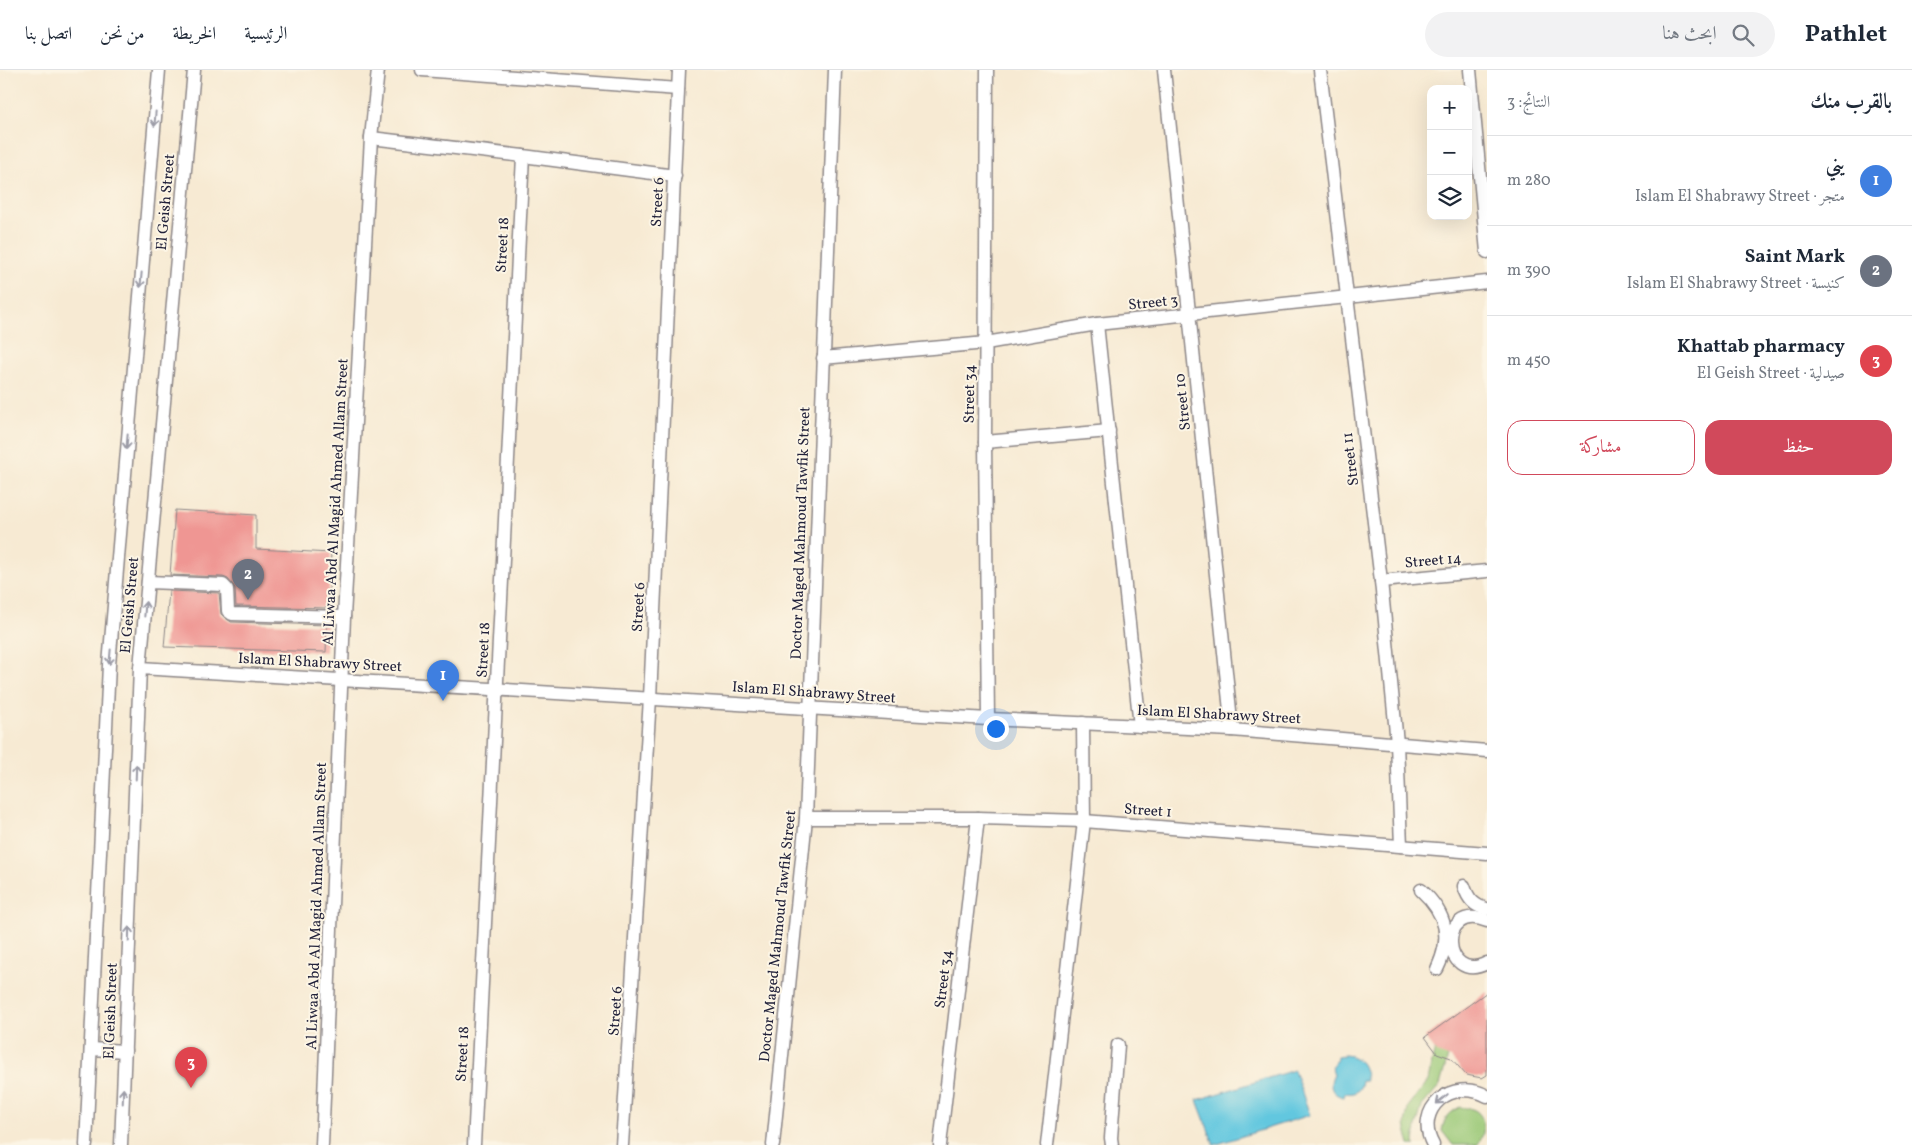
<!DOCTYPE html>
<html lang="ar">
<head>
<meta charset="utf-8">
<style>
	body { margin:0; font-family:Vollkorn,Amiri,serif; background:#f2f2f3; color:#1f2937; direction:rtl }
	.controls { position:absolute; right:15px; top:15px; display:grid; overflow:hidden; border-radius:10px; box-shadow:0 5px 20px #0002 }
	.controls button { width:45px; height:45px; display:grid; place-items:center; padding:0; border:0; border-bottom:1px solid #e0e1e3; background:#fff; color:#1f2937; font:25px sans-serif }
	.you { position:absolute; left:995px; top:658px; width:18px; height:18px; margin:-12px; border:4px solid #fff; border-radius:50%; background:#1a73e8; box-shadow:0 0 0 8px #1a73e833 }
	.badge { display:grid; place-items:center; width:32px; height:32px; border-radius:50%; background:#d1495b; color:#fff; font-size:16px; font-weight:700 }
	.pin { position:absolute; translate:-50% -41px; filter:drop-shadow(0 1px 2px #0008) }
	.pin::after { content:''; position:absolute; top:26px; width:18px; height:15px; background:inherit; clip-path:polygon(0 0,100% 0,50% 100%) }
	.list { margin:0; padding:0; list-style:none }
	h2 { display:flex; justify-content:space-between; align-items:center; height:65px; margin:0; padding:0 20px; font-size:21px }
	h2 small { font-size:16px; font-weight:400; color:#747a83 }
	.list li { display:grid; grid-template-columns:32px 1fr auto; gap:15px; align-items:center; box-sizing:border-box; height:90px; padding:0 20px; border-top:1px solid #e0e1e3 }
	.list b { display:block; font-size:19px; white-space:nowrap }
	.list p { margin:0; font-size:16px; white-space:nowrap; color:#747a83 }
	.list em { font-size:16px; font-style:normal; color:#747a83 }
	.actions { display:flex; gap:10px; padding:15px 20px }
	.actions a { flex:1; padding:11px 0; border:1px solid #d1495b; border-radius:15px; text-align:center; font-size:18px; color:#d1495b }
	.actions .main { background:#d1495b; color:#fff }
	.icon { flex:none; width:28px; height:28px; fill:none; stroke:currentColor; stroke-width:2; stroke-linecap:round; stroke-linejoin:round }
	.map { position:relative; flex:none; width:1487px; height:1075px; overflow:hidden; direction:ltr }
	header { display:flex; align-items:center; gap:30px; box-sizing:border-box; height:70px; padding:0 25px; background:#fff; border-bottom:1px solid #e0e1e3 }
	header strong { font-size:24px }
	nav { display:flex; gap:28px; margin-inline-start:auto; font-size:18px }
	.search { width:350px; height:45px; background:#f2f2f3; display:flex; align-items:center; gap:12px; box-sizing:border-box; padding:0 18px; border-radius:28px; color:#747a83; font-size:19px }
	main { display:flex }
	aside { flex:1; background:#fff }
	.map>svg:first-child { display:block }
</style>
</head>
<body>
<header>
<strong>Pathlet</strong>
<div class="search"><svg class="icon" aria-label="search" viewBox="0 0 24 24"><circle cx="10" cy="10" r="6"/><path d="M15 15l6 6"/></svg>ابحث هنا</div>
<nav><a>الرئيسية</a><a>الخريطة</a><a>من نحن</a><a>اتصل بنا</a></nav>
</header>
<main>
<aside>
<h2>بالقرب منك<small>النتائج: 3</small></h2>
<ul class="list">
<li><span class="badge" style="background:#3f7fe0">1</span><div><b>يني</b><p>متجر · Islam El Shabrawy Street</p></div><em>280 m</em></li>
<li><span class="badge" style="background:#6b7280">2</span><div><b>Saint Mark</b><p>كنيسة · Islam El Shabrawy Street</p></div><em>390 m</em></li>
<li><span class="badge" style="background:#e0444e">3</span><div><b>Khattab pharmacy</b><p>صيدلية · El Geish Street</p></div><em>450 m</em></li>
</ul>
<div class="actions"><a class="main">حفظ</a><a>مشاركة</a></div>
</aside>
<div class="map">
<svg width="1487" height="1075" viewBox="0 0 1487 1075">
	<rect width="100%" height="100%" fill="#fcf5e5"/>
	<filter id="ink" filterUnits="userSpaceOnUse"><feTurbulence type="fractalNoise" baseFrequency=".02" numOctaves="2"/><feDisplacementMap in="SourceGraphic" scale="10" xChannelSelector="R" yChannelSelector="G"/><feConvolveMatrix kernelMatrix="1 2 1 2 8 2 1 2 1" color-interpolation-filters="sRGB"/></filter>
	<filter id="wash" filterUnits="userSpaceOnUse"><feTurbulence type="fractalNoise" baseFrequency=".0096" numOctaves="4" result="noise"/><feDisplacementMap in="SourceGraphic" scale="20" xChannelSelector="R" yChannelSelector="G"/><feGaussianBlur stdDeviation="1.12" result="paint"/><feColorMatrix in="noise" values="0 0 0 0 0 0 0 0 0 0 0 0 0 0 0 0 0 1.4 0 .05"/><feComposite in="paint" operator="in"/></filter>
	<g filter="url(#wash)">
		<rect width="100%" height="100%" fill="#f7ead3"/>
		<g fill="#9bc978" stroke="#5e765a">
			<path d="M1435,978L1449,983L1440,1015L1422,1036L1416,1057L1414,1073L1416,1075H1410L1405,1055L1408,1037L1428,1011Z"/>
			<path d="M1460,1037C1464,1038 1469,1038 1472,1039C1487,1044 1486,1065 1477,1075H1453L1442,1061C1444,1048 1449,1043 1460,1037Z"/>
		</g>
		<g fill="#62c7df" stroke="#42748d">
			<path d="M1345,985C1359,986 1366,996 1366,1010H1362C1361,1020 1356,1025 1345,1023L1344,1027C1331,1025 1328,1015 1334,1004C1329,993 1337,993 1337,986Z"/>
			<path d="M1294,1000L1310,1045L1214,1075L1197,1030Z"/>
		</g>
		<g id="blocks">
			<g fill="#ef9693">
				<path d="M175,440L256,445V479L331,483L328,538L236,536L235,518L228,509L223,507L170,505Z"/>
				<path d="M169,521L219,523L221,544L231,552L327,555L326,582L164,577Z"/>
				<path d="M1487,922V1005L1482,1008L1466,1005L1451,988L1437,983L1425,967Z"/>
			</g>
		</g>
	</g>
	<g filter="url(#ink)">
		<use href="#blocks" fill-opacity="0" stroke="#8c8687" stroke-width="1"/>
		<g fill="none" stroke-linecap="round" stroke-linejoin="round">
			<g stroke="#8c8687" stroke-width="15">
				<g id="minor">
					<path d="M422,0L678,19"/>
					<path d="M987,0L985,372L988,649"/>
					<path d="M1164,0L1232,660"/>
					<path d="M1320,0L1381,511L1397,673L1401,776"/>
					<path d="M1470,0L1487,182"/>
					<path d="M371,68L523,86L675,106"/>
					<path d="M1097,254L1140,656"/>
					<path d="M823,288L986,273L1097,254L1487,212"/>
					<path d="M985,372L1109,361"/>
					<path d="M1381,511L1487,501"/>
					<path d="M148,512L223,515L227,519L228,541L232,544L344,547"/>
					<path d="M140,598L988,649L1232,660L1487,681"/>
					<path d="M806,748H978L1084,751L1487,783"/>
					<path d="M1464,816C1468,829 1474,836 1487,839"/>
					<path d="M1421,820C1447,844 1452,868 1437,899"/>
					<path d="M1487,851C1436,831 1442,916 1487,893"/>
					<path d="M91,979L125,981"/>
					<path d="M86,1075L109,595L159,0"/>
					<path d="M121,1075L140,598L194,0"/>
					<path d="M322,1075L344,547L371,68L378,0"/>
					<path d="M474,1075L523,86"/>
					<path d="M622,1075L650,628L679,0"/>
					<path d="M773,1075L806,748L835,0"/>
					<path d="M940,1075L978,748"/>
					<path d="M1047,1075L1084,751L1083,653"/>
					<path d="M1112,1075L1111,1068L1118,975"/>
					<path d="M1433,1075C1413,1039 1452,1007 1487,1026"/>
				</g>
			</g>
			<use href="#minor" stroke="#fff" stroke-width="12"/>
		</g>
		<defs><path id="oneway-shaft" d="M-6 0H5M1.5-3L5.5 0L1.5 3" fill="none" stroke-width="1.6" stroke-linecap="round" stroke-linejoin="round" transform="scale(1.25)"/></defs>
		<g stroke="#9c9ca7">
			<use href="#oneway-shaft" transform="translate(155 49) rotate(95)"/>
			<use href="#oneway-shaft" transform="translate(141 210) rotate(95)"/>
			<use href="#oneway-shaft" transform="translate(127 372) rotate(95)"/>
			<use href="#oneway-shaft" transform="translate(145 539) rotate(-85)"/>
			<use href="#oneway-shaft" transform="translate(110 587) rotate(95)"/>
			<use href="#oneway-shaft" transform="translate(136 702) rotate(-88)"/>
			<use href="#oneway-shaft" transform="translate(129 864) rotate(-88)"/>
			<use href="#oneway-shaft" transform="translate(123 1026) rotate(-88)"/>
			<use href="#oneway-shaft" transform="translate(1442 1029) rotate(140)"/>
		</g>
	</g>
	<g text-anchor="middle" stroke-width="4" stroke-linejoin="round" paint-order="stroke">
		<g font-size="15" fill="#22223b" stroke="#fcf5e5">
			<text transform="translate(165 132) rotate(-85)" y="5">El Geish Street</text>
			<text transform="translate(657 132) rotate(-87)" y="5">Street 6</text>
			<text transform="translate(502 175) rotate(-87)" y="5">Street 18</text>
			<text transform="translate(1153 232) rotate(-6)" y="5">Street 3</text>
			<text transform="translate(969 324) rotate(-89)" y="5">Street 34</text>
			<text transform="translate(1182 332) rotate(-96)" y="5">Street 10</text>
			<text transform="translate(1350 389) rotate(-97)" y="5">Street 11</text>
			<text transform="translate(335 432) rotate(-87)" y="5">Al Liwaa Abd Al Magid Ahmed Allam Street</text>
			<text transform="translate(800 463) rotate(-88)" y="5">Doctor Maged Mahmoud Tawfik Street</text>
			<text transform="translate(1433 490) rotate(-5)" y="5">Street 14</text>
			<text transform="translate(129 535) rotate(-85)" y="5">El Geish Street</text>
			<text transform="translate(638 537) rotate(-87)" y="5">Street 6</text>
			<text transform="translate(483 580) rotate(-87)" y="5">Street 18</text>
			<text transform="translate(320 592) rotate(3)" y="5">Islam El Shabrawy Street</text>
			<text transform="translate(814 622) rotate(4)" y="5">Islam El Shabrawy Street</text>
			<text transform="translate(1219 644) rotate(3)" y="5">Islam El Shabrawy Street</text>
			<text transform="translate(1148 740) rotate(4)" y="5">Street 1</text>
			<text transform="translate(316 836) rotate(-88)" y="5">Al Liwaa Abd Al Magid Ahmed Allam Street</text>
			<text transform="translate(777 866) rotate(-84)" y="5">Doctor Maged Mahmoud Tawfik Street</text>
			<text transform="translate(943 909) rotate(-83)" y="5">Street 34</text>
			<text transform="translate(110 941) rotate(-88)" y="5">El Geish Street</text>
			<text transform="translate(615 941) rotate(-86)" y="5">Street 6</text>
			<text transform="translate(462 984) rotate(-87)" y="5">Street 18</text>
		</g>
	</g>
</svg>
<div class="controls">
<button>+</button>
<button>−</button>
<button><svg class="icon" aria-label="layers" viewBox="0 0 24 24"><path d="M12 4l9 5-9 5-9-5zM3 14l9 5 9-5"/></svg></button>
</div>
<div class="you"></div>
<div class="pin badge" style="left:443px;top:631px;background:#3f7fe0">1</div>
<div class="pin badge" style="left:248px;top:530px;background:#6b7280">2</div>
<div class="pin badge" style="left:191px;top:1018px;background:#e0444e">3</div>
</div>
</main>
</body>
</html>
